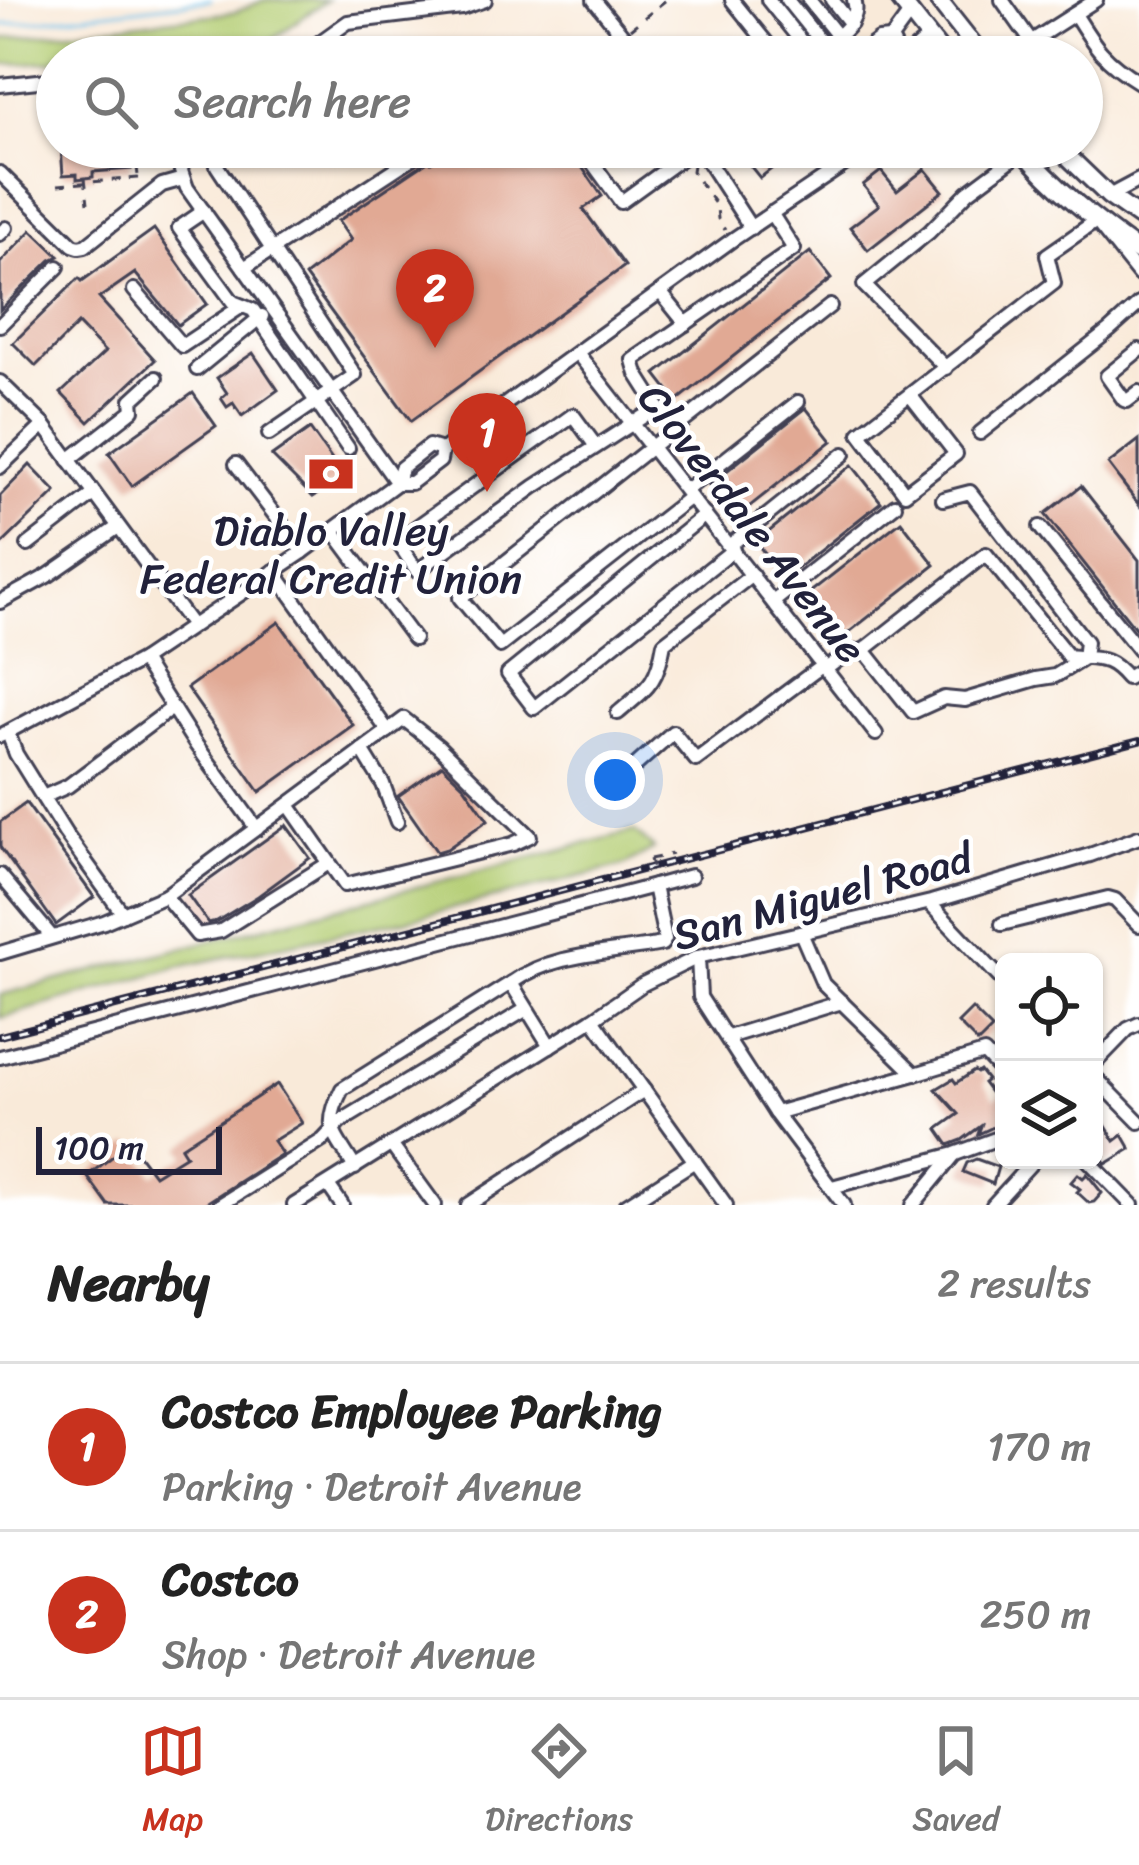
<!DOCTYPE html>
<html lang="en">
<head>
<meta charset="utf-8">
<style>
	body { margin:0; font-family:Sriracha,sans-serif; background:#f2f2f2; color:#222 }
	.controls { position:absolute; right:36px; bottom:36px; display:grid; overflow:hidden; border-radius:18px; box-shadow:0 3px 9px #0004 }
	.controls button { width:108px; height:108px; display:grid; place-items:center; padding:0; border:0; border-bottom:3px solid #e0e0e0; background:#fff; color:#222; font:60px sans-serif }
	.scale { position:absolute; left:36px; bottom:30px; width:186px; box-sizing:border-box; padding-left:12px; border:6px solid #22223b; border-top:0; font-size:33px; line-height:42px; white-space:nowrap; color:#22223b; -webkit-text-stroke:9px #fff; paint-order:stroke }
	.you { position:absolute; left:615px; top:780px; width:42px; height:42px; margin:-30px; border:9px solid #fff; border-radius:50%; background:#1a73e8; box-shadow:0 0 0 18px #1a73e833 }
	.badge { display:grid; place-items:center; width:78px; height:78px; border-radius:50%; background:#c8321e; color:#fff; font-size:39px; font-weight:700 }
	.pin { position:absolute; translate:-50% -99px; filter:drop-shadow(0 3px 6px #0008) }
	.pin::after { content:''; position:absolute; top:63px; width:42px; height:36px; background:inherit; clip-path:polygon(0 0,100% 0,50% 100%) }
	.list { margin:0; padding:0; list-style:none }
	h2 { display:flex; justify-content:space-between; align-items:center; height:156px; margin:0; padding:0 48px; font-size:51px }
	h2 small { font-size:39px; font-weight:400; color:#767676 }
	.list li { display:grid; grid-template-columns:78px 1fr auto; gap:36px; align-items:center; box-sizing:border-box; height:168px; padding:0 48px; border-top:3px solid #e0e0e0 }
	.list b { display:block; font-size:45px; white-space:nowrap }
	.list p { margin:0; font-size:39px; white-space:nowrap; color:#767676 }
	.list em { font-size:39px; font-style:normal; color:#767676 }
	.icon { flex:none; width:66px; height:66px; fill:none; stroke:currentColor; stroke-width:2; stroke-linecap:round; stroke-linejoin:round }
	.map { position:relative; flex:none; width:1139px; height:1205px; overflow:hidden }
	.search { position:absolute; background:#fff; box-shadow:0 3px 9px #0004; left:36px; right:36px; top:36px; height:132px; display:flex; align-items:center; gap:30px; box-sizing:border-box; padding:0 42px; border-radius:66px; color:#767676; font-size:45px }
	.sheet { height:492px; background:#fff }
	nav { display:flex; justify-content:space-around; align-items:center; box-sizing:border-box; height:168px; border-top:3px solid #e0e0e0; background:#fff; font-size:33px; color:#767676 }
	nav a { display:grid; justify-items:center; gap:6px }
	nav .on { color:#c8321e }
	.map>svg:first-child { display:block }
</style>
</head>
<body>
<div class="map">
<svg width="1139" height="1205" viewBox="0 0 1139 1205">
	<rect width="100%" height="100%" fill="#fff"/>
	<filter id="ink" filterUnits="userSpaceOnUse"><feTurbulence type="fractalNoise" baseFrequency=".00833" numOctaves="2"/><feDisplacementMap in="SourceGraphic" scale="24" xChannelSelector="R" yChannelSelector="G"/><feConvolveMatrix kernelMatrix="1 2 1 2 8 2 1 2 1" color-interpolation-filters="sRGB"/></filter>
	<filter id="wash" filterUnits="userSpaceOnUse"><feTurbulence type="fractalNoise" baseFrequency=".004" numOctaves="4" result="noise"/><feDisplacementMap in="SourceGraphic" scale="48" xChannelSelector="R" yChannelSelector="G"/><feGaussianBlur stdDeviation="2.7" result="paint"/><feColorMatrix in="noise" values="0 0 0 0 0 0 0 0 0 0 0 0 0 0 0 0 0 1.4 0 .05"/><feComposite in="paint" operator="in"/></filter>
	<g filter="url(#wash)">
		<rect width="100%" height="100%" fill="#f9ead9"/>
		<g fill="#b4cd73" stroke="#6b7857" stroke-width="3">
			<path d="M264,0H327L248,57H193L190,51L114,57H57V61L0,65V39L236,12Z"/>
			<path d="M634,831L654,849L623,866L414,918L177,967L0,1018V995Z"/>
		</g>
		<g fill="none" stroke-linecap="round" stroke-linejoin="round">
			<path stroke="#6bbfe7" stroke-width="3" d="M0,25L210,0"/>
		</g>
		<g id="blocks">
			<g fill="#e1a994">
				<path d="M61,147H129L131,169L93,172V177L77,179V174L63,175Z"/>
				<path d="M453,147H568L602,196L583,209L625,266L411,421L305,276L351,240L338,221L429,160L431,162Z"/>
				<path d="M735,147H799L760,178Z"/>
				<path d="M925,169L943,191L868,250L850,227L879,205L863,185L881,171L897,191Z"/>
				<path d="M154,229L207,304L178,325L135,273L99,298L155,360L89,422L61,393L105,352L78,324L36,366L13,343L79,278L82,281Z"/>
				<path d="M32,230L59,256L51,260L0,310V263Z"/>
				<path d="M810,252L831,279L677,401L656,374Z"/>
				<path d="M253,353L278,390L242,416L233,403L227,407L221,398L227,393L217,378Z"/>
				<path d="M193,393L216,426L132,486L109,453Z"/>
				<path d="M806,408L832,441L735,518L709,485Z"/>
				<path d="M310,429L344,477L313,497L272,456Z"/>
				<path d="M1139,440V505L1108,464Z"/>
				<path d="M30,465L56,492L0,546V496Z"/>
				<path d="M852,465L881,502L784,579L756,542Z"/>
				<path d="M1081,486L1139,560V633L1045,514Z"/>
				<path d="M901,521L935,565L838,641L804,597Z"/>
				<path d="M279,622L353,725L260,792L187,688Z"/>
				<path d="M442,765L464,786L488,820L447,849L437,852L398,796Z"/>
				<path d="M26,803L94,897L56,925L0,847V822Z"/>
				<path d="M286,825L310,858L258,896L217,921L208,923L188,895Z"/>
				<path d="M972,1009L992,1029L978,1043L958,1023Z"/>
				<path d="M974,1071L977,1073L980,1071L987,1080L983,1083L995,1099L1004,1092V1122L978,1134L981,1126L962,1140L949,1145L938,1129L959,1114L936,1089L953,1079L956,1083Z"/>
				<path d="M277,1084L302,1123L273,1141L282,1154L203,1205H108L87,1176L130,1143L154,1175L186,1155L181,1147Z"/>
				<path d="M1104,1123L1115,1141L1123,1135L1131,1149L1106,1164L1094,1146V1130Z"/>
				<path d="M976,1159L998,1167L993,1184L963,1172L967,1163Z"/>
				<path d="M1078,1174L1083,1178L1087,1174L1102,1193L1094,1202L1089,1203L1077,1192L1080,1189L1071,1182Z"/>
			</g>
		</g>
	</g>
	<g filter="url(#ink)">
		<use href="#blocks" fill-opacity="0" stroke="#424053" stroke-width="3"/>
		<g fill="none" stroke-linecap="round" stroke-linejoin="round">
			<g stroke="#424053" stroke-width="18">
				<g id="minor">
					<path d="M594,0L640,57"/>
					<path d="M732,0L778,57"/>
					<path d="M768,0L812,55"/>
					<path d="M787,0L824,46"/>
					<path d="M809,0L837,35"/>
					<path d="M832,0L851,24"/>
					<path d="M1002,0L1031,41"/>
					<path d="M1075,14C1095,47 1104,61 1139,82"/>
					<path d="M871,46L879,40L891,39"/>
					<path d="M299,57L348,22L462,8L485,0"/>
					<path d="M810,57C829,42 863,26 854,0"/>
					<path d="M900,57L891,39L910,13"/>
					<path d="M906,57L930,37"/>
					<path d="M1007,57L1096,0"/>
					<path d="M0,85L57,79"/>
					<path d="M222,147L217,166L355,375L269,434"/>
					<path d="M581,147L621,202L697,147"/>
					<path d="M702,147L707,160L751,228"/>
					<path d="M825,147L839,168"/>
					<path d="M0,173L73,245L79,247L85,246L162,185L183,179"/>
					<path d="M1109,196L1139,180"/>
					<path d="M204,211L179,228L233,302L253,310L348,448"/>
					<path d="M0,234L6,228"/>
					<path d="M244,268L429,147"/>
					<path d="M134,290L182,346L242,306"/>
					<path d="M661,293L686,324"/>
					<path d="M0,325L58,267"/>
					<path d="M1139,350L1107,376L1124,400L1127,401L1139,392"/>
					<path d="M578,354L876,734"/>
					<path d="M946,368L864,285L929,232L968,192L1023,151"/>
					<path d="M197,369L262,316"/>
					<path d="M0,382L44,425L192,626"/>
					<path d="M910,395L956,454L905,493L860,433L1054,283L1047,255L1096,221L1139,275"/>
					<path d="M980,433L1110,330L1139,304"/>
					<path d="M595,445L573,415L397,541L417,571L534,487L658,407L637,374L633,360L794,249L771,213"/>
					<path d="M442,450L429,446L401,468L397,483H411L440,461L442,450L732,240L870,147"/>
					<path d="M69,460L133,410L132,400L156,378"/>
					<path d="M236,464L303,552"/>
					<path d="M0,467L44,425"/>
					<path d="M686,490L798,402"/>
					<path d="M690,497L500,646L460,598L830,306"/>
					<path d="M943,499L970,492L1086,642L1084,658L1055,676L1036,679L965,700L944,698L913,712L864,650L986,554L1068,656C1097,660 1107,654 1127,678L1139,671"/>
					<path d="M705,515L508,674L534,708L733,550"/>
					<path d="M1040,527L1139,650"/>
					<path d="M333,530L414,639"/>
					<path d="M28,545L94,494"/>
					<path d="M729,546L844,454"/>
					<path d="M274,571L388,731"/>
					<path d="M0,602L49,575L118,527"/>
					<path d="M773,602L895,505"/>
					<path d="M142,660L194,742L257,829"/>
					<path d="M826,669L847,653L864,650"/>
					<path d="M618,713C648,687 657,684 664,643L752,575"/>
					<path d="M8,733L16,754L65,833L123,914"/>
					<path d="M0,736L142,660L303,552L397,483L187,188L181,171L185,147"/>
					<path d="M362,750L383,784L397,822"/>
					<path d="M627,773L673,732L696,760L823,665"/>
					<path d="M43,797L68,786L172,708"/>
					<path d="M0,875L52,937"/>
					<path d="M654,886L691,876"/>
					<path d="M165,896L197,935L221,931L329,863"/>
					<path d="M929,903L1004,982"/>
					<path d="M1002,924L1108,898L1115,900L1139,925"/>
					<path d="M801,933L823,984L915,1074L984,1053L1004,1074"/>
					<path d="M0,953L104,922L165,896L404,719L438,746L530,836L513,844L345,885L289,805"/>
					<path d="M698,957L700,997L775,1113L844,1205"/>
					<path d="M593,1019L726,1205"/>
					<path d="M728,1037L842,1002"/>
					<path d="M0,1057L654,886L665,939L662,944C611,954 554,952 511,983"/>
					<path d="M1094,1064L1128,1029L1139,1024"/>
					<path d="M1094,1076L1139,1122"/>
					<path d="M775,1113L915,1074"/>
					<path d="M392,1146L435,1205"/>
					<path d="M1088,1160L1132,1205"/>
					<path d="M355,1168C334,1132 322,1129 342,1089L503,988L511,983L550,1046"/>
					<path d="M328,1185L342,1205"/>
					<path d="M832,1187L955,1154L1004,1136"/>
					<path d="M220,1205L323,1140L340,1122L525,1010"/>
					<path d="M294,1205L593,1019L643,984L698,957L931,902L1090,855L1139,837"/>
					<path d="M468,1205L644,1090"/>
					<path d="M626,1205L695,1161"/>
					<path d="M913,1205L954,1155"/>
					<path d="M993,1205L1034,1160"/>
				</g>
			</g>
			<g stroke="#424053" stroke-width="22">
				<g id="major">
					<path d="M900,0L945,57"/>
					<path d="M938,0L983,57"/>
					<path d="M1020,147C1054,188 1096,221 1139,252"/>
					<path d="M1058,147L1109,196L1139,217"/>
				</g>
			</g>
			<g stroke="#424053" stroke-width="3" stroke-dasharray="9 9" stroke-linecap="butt">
				<path d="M630,29L666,0"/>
				<path d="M613,47L620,57"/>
				<path d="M597,57L615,44"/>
				<path d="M448,147V148"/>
				<path d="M135,148L138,176"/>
				<path d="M693,165L692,171L717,207L718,219L725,230"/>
				<path d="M85,178L88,203"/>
				<path d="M58,185L138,178L145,182"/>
				<path d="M668,855L672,854"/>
				<path d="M650,859L660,857"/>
			</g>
			<use href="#minor" stroke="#fff" stroke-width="12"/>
			<use href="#major" stroke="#fff" stroke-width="16"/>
			<g stroke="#22223b" stroke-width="8">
				<path id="rail" d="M0,1036L1139,741"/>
			</g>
			<use href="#rail" stroke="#fff" stroke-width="3" stroke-dasharray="9" stroke-linecap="butt"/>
			<path stroke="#424053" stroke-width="3" stroke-dasharray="9 9" stroke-linecap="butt" d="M650,859L655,878"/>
		</g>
	</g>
	<defs>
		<g id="bank-bare" transform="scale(3.6)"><path d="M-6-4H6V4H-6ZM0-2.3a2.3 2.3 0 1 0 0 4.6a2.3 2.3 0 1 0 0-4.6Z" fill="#c8321e" stroke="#fff" stroke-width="2.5" paint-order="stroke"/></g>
	</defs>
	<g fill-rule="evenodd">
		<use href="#bank-bare" x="331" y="474"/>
	</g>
	<g text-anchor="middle" stroke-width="9" stroke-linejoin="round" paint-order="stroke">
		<g font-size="42" fill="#22223b" stroke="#fff">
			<text transform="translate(753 523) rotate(52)" y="15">Cloverdale Avenue</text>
			<text transform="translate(822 896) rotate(-15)" y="15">San Miguel Road</text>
		</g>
		<g font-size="42" fill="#22223b" stroke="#fff">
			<text x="331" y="545">Diablo Valley<tspan x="331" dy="48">Federal Credit Union</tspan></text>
		</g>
	</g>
</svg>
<div class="controls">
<button><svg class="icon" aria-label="locate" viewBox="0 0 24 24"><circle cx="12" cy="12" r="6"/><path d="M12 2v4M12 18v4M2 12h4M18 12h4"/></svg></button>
<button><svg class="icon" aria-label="layers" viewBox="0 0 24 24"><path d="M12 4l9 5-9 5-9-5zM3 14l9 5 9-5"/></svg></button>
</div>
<div class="scale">100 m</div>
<div class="you"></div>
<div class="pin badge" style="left:487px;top:492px">1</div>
<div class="pin badge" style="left:435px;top:348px">2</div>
<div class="search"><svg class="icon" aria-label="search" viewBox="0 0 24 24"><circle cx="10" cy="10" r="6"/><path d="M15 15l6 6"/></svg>Search here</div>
</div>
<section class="sheet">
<h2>Nearby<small>2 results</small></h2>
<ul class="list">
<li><span class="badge">1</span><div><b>Costco Employee Parking</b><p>Parking · Detroit Avenue</p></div><em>170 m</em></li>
<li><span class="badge">2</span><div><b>Costco</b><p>Shop · Detroit Avenue</p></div><em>250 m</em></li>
</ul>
</section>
<nav>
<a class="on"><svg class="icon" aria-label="map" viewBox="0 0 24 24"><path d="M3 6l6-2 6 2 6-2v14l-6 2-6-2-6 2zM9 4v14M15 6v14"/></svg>Map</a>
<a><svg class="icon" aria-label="directions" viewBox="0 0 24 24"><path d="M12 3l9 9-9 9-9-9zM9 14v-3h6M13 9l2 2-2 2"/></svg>Directions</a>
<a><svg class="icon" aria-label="saved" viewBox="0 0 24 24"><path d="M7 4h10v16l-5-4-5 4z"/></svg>Saved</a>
</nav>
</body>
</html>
